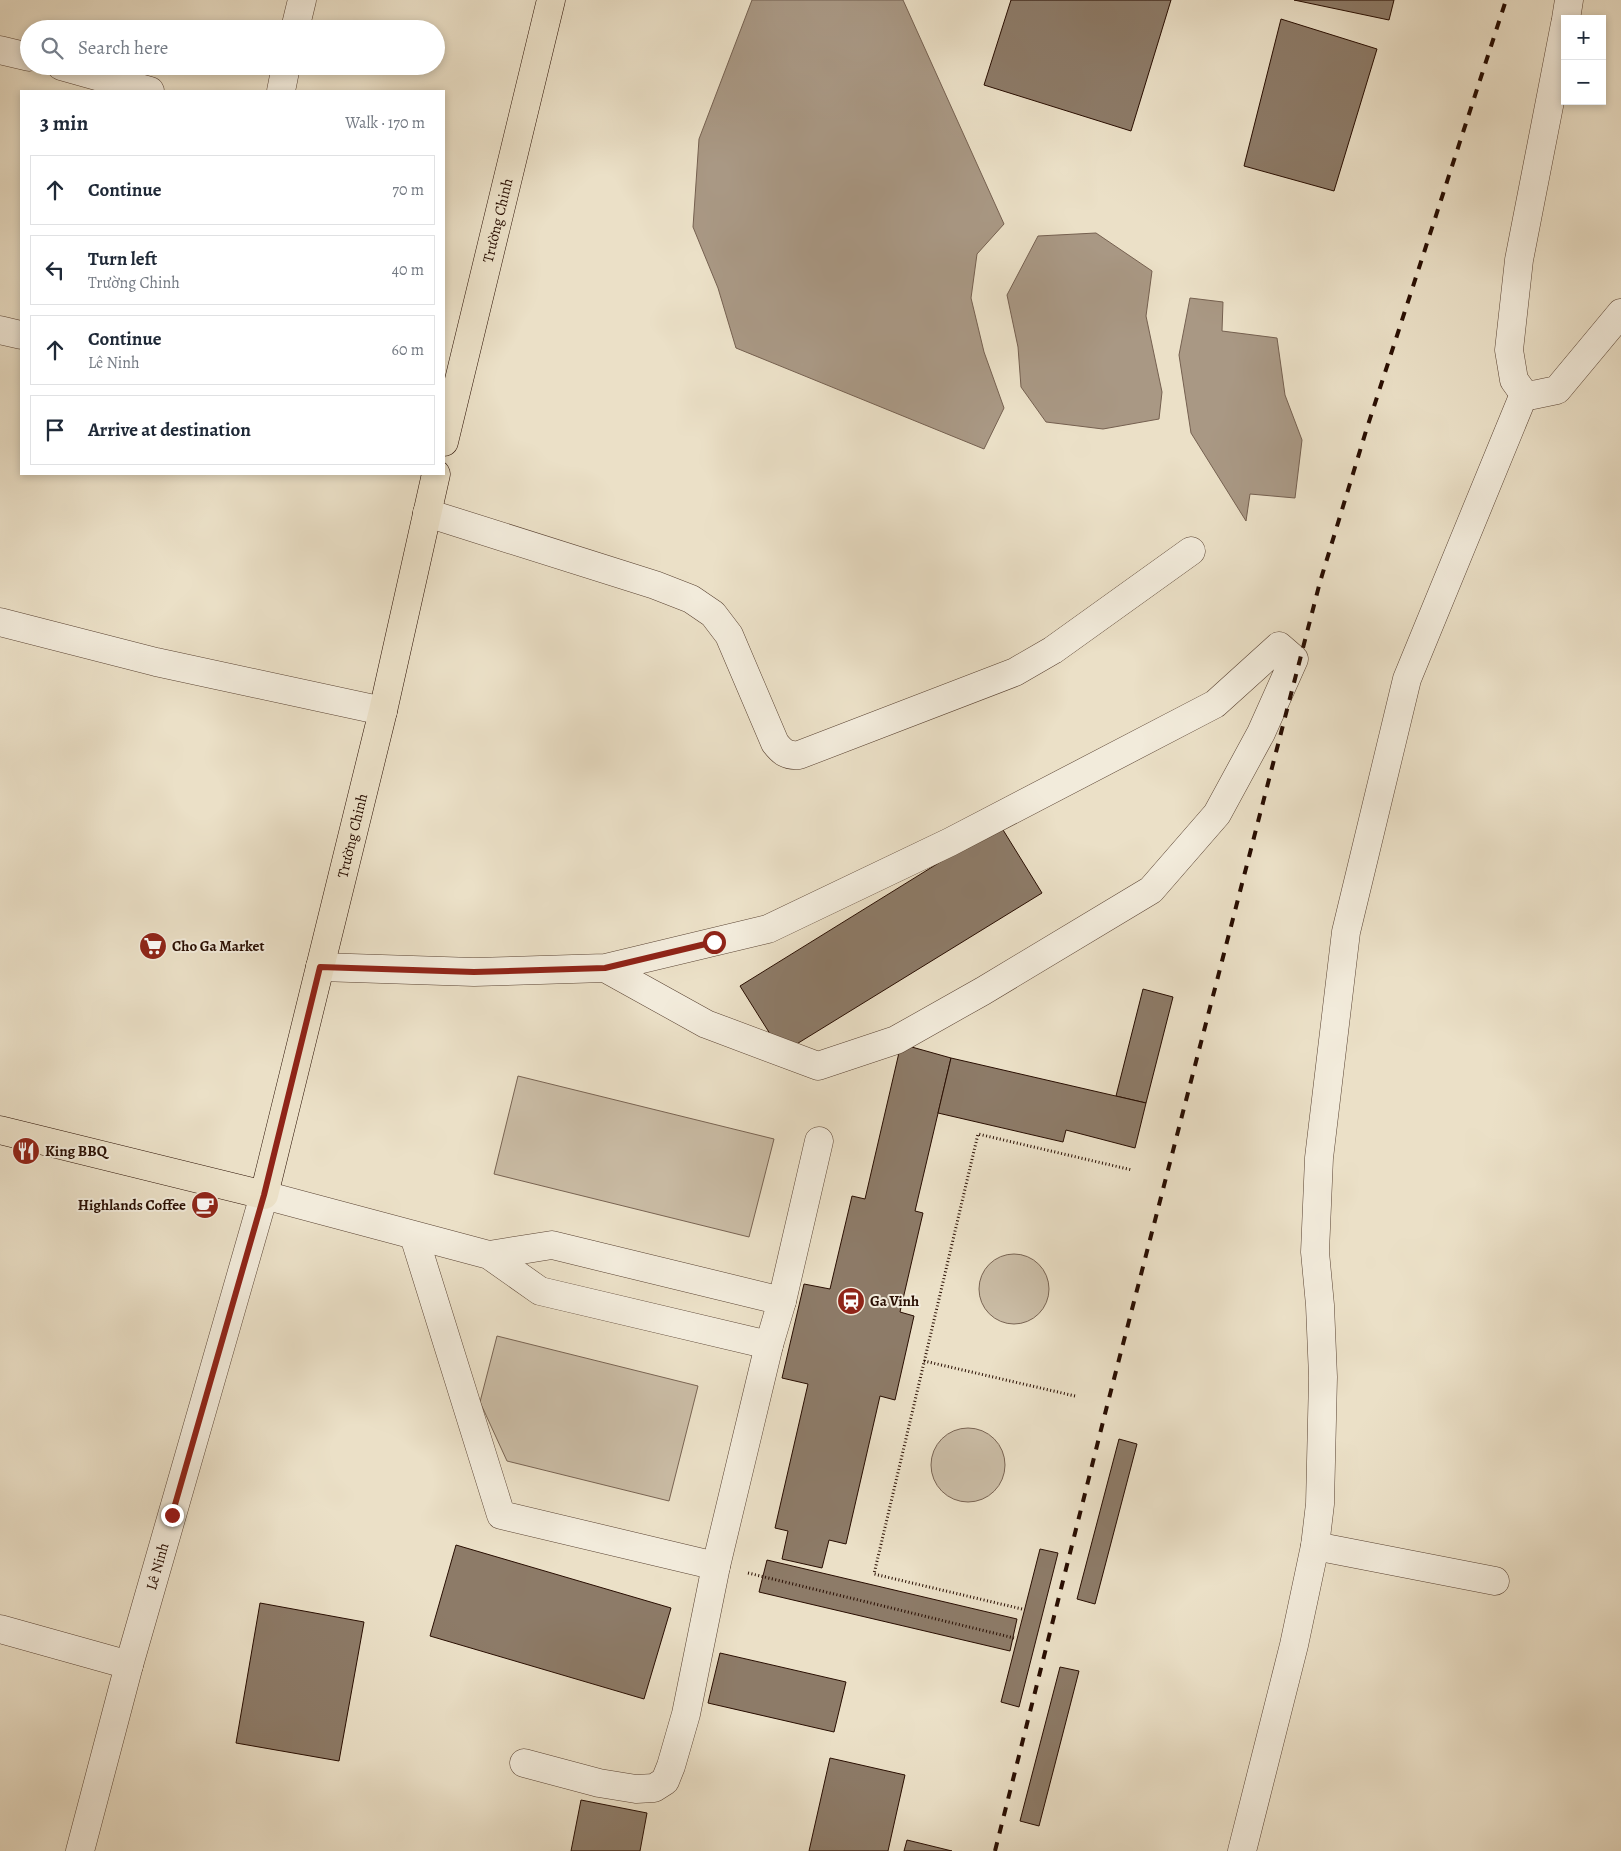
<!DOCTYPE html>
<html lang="en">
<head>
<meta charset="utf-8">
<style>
	body { margin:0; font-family:Alegreya,serif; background:#f6f6f7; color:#1f2937 }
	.controls { position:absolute; right:15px; top:15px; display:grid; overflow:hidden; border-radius:0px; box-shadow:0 2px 8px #0003 }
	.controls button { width:45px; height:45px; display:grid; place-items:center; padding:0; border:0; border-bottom:1px solid #e0e1e3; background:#fff; color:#1f2937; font:25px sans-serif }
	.stop { position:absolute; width:15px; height:15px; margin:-11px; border:4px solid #8f2418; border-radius:50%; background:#fff }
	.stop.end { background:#8f2418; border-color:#fff; box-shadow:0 1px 5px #0008 }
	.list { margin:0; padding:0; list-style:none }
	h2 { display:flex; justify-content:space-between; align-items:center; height:65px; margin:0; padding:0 20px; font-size:21px }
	h2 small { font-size:16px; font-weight:400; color:#747a83 }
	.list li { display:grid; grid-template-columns:32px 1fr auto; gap:15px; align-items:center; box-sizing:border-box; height:70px; margin:0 10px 10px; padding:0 10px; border:1px solid #e0e1e3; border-radius:0px }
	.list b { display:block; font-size:19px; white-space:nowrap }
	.list p { margin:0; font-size:16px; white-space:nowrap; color:#747a83 }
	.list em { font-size:16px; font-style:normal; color:#747a83 }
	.icon { flex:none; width:28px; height:28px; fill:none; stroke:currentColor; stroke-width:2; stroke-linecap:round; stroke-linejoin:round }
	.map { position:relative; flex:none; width:1621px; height:1851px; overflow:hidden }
	.search { position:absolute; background:#fff; box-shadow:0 2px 8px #0003; left:20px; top:20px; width:425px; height:55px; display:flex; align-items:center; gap:12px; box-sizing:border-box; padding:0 18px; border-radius:28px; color:#747a83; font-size:19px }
	.panel { position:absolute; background:#fff; box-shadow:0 2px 8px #0003; left:20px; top:90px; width:425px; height:385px; border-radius:0px }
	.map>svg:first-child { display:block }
</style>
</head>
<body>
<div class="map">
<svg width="1621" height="1851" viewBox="0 0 1621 1851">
	<rect width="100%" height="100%" fill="#ebe0c7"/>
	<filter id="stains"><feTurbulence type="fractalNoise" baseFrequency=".004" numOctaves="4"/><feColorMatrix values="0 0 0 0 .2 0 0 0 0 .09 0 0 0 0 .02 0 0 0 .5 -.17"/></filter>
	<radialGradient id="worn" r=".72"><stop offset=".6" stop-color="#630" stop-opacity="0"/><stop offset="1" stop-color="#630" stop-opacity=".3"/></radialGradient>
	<g fill="#cabca5" stroke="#796453">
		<path d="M518,1076L774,1139L749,1237L494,1174Z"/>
		<circle cx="1014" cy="1289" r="35"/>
		<path d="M497,1336L698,1386L669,1501L507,1461L480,1402Z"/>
		<circle cx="968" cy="1465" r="37"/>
	</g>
	<g fill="#a99884" stroke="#756050">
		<path d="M752,0H903L1004,224L977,254L971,298L984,352L1004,408L984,449L736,348L718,288L693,227L699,139Z"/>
		<path d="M1096,233L1152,271L1146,316L1162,392L1159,419L1103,429L1046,422L1021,387L1018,347L1007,295L1038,236Z"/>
		<path d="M1190,298L1223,302L1222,331L1277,338L1285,395L1302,440L1295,498L1250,494L1246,521L1191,433L1179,355Z"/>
	</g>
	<g fill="#8d7b68" stroke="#280d01">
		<path d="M1011,0H1171L1131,131L984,85Z"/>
		<path d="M1294,0H1394L1389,20Z"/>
		<path d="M1281,19L1377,49L1334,191L1244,166Z"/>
		<path d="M1000,825L1042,893L782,1053L740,986Z"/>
		<path d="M1143,989L1173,997L1146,1103L1116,1096Z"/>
		<path d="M901,1044L951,1058L915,1211L923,1213L900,1312L914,1316L895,1400L880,1396L846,1544L829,1540L822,1568L782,1559L788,1531L775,1528L808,1384L782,1378L804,1284L830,1289L852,1196L865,1199Z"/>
		<path d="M951,1058L1146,1103L1135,1148L1066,1130L1063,1142L938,1113Z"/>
		<path d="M1119,1439L1137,1444L1095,1604L1077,1599Z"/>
		<path d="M456,1545L671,1608L644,1699L430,1636Z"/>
		<path d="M1040,1549L1058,1553L1019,1707L1001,1702Z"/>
		<path d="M767,1560L1017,1619L1010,1651L759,1592Z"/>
		<path d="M260,1603L364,1622L339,1761L236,1743Z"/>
		<path d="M720,1653L846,1682L834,1732L708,1703Z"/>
		<path d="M1060,1667L1079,1671L1039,1826L1020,1821Z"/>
		<path d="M830,1758L905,1775L888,1851H809Z"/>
		<path d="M581,1800L647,1813L640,1851H571Z"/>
		<path d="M907,1840L952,1851H904Z"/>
	</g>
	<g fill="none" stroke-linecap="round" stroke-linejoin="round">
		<g stroke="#594232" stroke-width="29">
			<g id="minor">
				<path d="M1566,19L1569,0"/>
				<path d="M1565,24L1519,260L1509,350L1514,380L1524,394L1533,395L1557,390L1621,313"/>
				<path d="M295,29L302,0"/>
				<path d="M0,50L29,57"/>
				<path d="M61,66L150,91"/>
				<path d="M281,91L286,66"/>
				<path d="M0,330L21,335"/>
				<path d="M427,513L655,585L691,599L713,614L729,635L775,743C782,752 787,756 799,755L1015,672L1053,650L1191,551"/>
				<path d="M0,622L156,662L383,711"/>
				<path d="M320,967L474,972L605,968L768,929L950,842L1215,704L1279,646L1294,659L1261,733L1217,814L1151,890L983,991L896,1040L818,1066L706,1024L605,968"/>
				<path d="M414,1236L501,1515L716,1566"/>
				<path d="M489,1255L552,1245L782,1301"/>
				<path d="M1315,1546L1495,1581"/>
				<path d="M0,1629L129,1665"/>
				<path d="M524,1763L599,1783L636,1789L654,1788L665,1781L671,1766L686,1714L716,1566L769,1345L782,1301L819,1141"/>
				<path id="s1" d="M80,1851L129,1665L264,1195L489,1255L540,1291L769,1345"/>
				<path d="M1242,1851L1294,1645L1315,1546L1320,1504L1323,1377L1320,1305L1315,1252L1319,1158L1346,932L1407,679L1524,394"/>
			</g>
		</g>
		<g stroke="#280d01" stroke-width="29">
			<g id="major">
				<path id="s2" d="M444,442L551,0"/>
				<path id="s3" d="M0,1130L264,1195L383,711L436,474"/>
			</g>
		</g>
		<g stroke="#280d01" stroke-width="3" stroke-dasharray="1 2.5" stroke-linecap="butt">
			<path d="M924,1361L1075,1396"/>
			<path d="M748,1573L1014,1638"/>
			<path d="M1022,1609L874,1574L978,1134L1132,1170"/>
		</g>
		<use href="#minor" stroke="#f2ebdb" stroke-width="28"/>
		<use href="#major" stroke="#ebe0c7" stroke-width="28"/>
		<path stroke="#280d01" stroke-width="4" stroke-dasharray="9 9" stroke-linecap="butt" d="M995,1851L1107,1406L1320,582L1366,431L1506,0"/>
	</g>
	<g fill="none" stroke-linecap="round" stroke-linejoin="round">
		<path stroke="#8f2418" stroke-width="6" d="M172,1515L264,1195L320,967L474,972L605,968L714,942"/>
	</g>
	<defs>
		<g id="supermarket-disc" transform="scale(1.4375)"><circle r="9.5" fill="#8f2418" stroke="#f2ebdb"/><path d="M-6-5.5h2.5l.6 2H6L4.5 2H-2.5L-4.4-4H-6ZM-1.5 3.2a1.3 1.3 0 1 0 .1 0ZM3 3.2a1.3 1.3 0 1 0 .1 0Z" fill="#fff"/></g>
		<g id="restaurant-disc" transform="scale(1.4375)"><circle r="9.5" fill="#8f2418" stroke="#f2ebdb"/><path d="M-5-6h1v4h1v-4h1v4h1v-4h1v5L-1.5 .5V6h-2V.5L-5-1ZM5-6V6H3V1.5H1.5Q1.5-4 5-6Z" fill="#fff"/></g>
		<g id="cafe-disc" transform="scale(1.4375)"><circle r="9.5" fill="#8f2418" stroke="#f2ebdb"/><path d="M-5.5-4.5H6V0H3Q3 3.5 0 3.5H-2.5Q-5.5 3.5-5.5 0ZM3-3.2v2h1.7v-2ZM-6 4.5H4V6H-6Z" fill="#fff"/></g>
		<g id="station-disc" transform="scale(1.4375)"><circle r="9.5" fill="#8f2418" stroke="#f2ebdb"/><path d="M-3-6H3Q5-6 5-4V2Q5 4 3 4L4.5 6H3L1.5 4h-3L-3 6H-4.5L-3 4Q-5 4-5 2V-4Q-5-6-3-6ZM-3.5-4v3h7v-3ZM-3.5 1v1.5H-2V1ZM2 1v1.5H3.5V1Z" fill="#fff"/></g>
	</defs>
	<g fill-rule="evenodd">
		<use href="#supermarket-disc" x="153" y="946"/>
		<use href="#restaurant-disc" x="26" y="1151"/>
		<use href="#cafe-disc" x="205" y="1205"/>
		<use href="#station-disc" x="851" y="1301"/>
	</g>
	<g text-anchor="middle" stroke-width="4" stroke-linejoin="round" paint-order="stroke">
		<g font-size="15" fill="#280d01" stroke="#f2ebdb">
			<text dy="5" stroke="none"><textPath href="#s2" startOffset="228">Trường Chinh</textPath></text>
			<text dy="5" stroke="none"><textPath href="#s3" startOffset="642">Trường Chinh</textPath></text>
			<text dy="5" stroke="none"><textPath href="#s1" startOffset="295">Lê Ninh</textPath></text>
		</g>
		<g font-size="15" font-weight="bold" fill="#280d01" stroke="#f2ebdb" text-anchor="start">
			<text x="172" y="951">Cho Ga Market</text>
			<text x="45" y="1156">King BBQ</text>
			<text x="186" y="1210" text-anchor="end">Highlands Coffee</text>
			<text x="870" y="1306">Ga Vinh</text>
		</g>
	</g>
	<rect width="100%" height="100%" filter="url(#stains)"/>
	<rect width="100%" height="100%" fill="url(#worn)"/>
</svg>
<div class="controls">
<button>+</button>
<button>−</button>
</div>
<div class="stop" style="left:714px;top:942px"></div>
<div class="stop end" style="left:172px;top:1515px"></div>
<div class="search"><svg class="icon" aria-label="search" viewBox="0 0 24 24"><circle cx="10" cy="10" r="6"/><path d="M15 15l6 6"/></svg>Search here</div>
<section class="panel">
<h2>3 min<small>Walk · 170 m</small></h2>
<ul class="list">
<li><svg class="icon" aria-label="ahead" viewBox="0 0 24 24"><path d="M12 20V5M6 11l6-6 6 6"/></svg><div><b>Continue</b></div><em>70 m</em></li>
<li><svg class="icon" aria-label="left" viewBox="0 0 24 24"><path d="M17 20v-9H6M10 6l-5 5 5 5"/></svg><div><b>Turn left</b><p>Trường Chinh</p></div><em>40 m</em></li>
<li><svg class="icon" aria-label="ahead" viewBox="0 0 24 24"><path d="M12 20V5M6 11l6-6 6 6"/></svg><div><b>Continue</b><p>Lê Ninh</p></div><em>60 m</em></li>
<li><svg class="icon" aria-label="arrive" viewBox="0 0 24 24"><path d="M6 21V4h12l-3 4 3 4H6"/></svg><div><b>Arrive at destination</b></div></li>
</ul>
</section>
</div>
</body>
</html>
